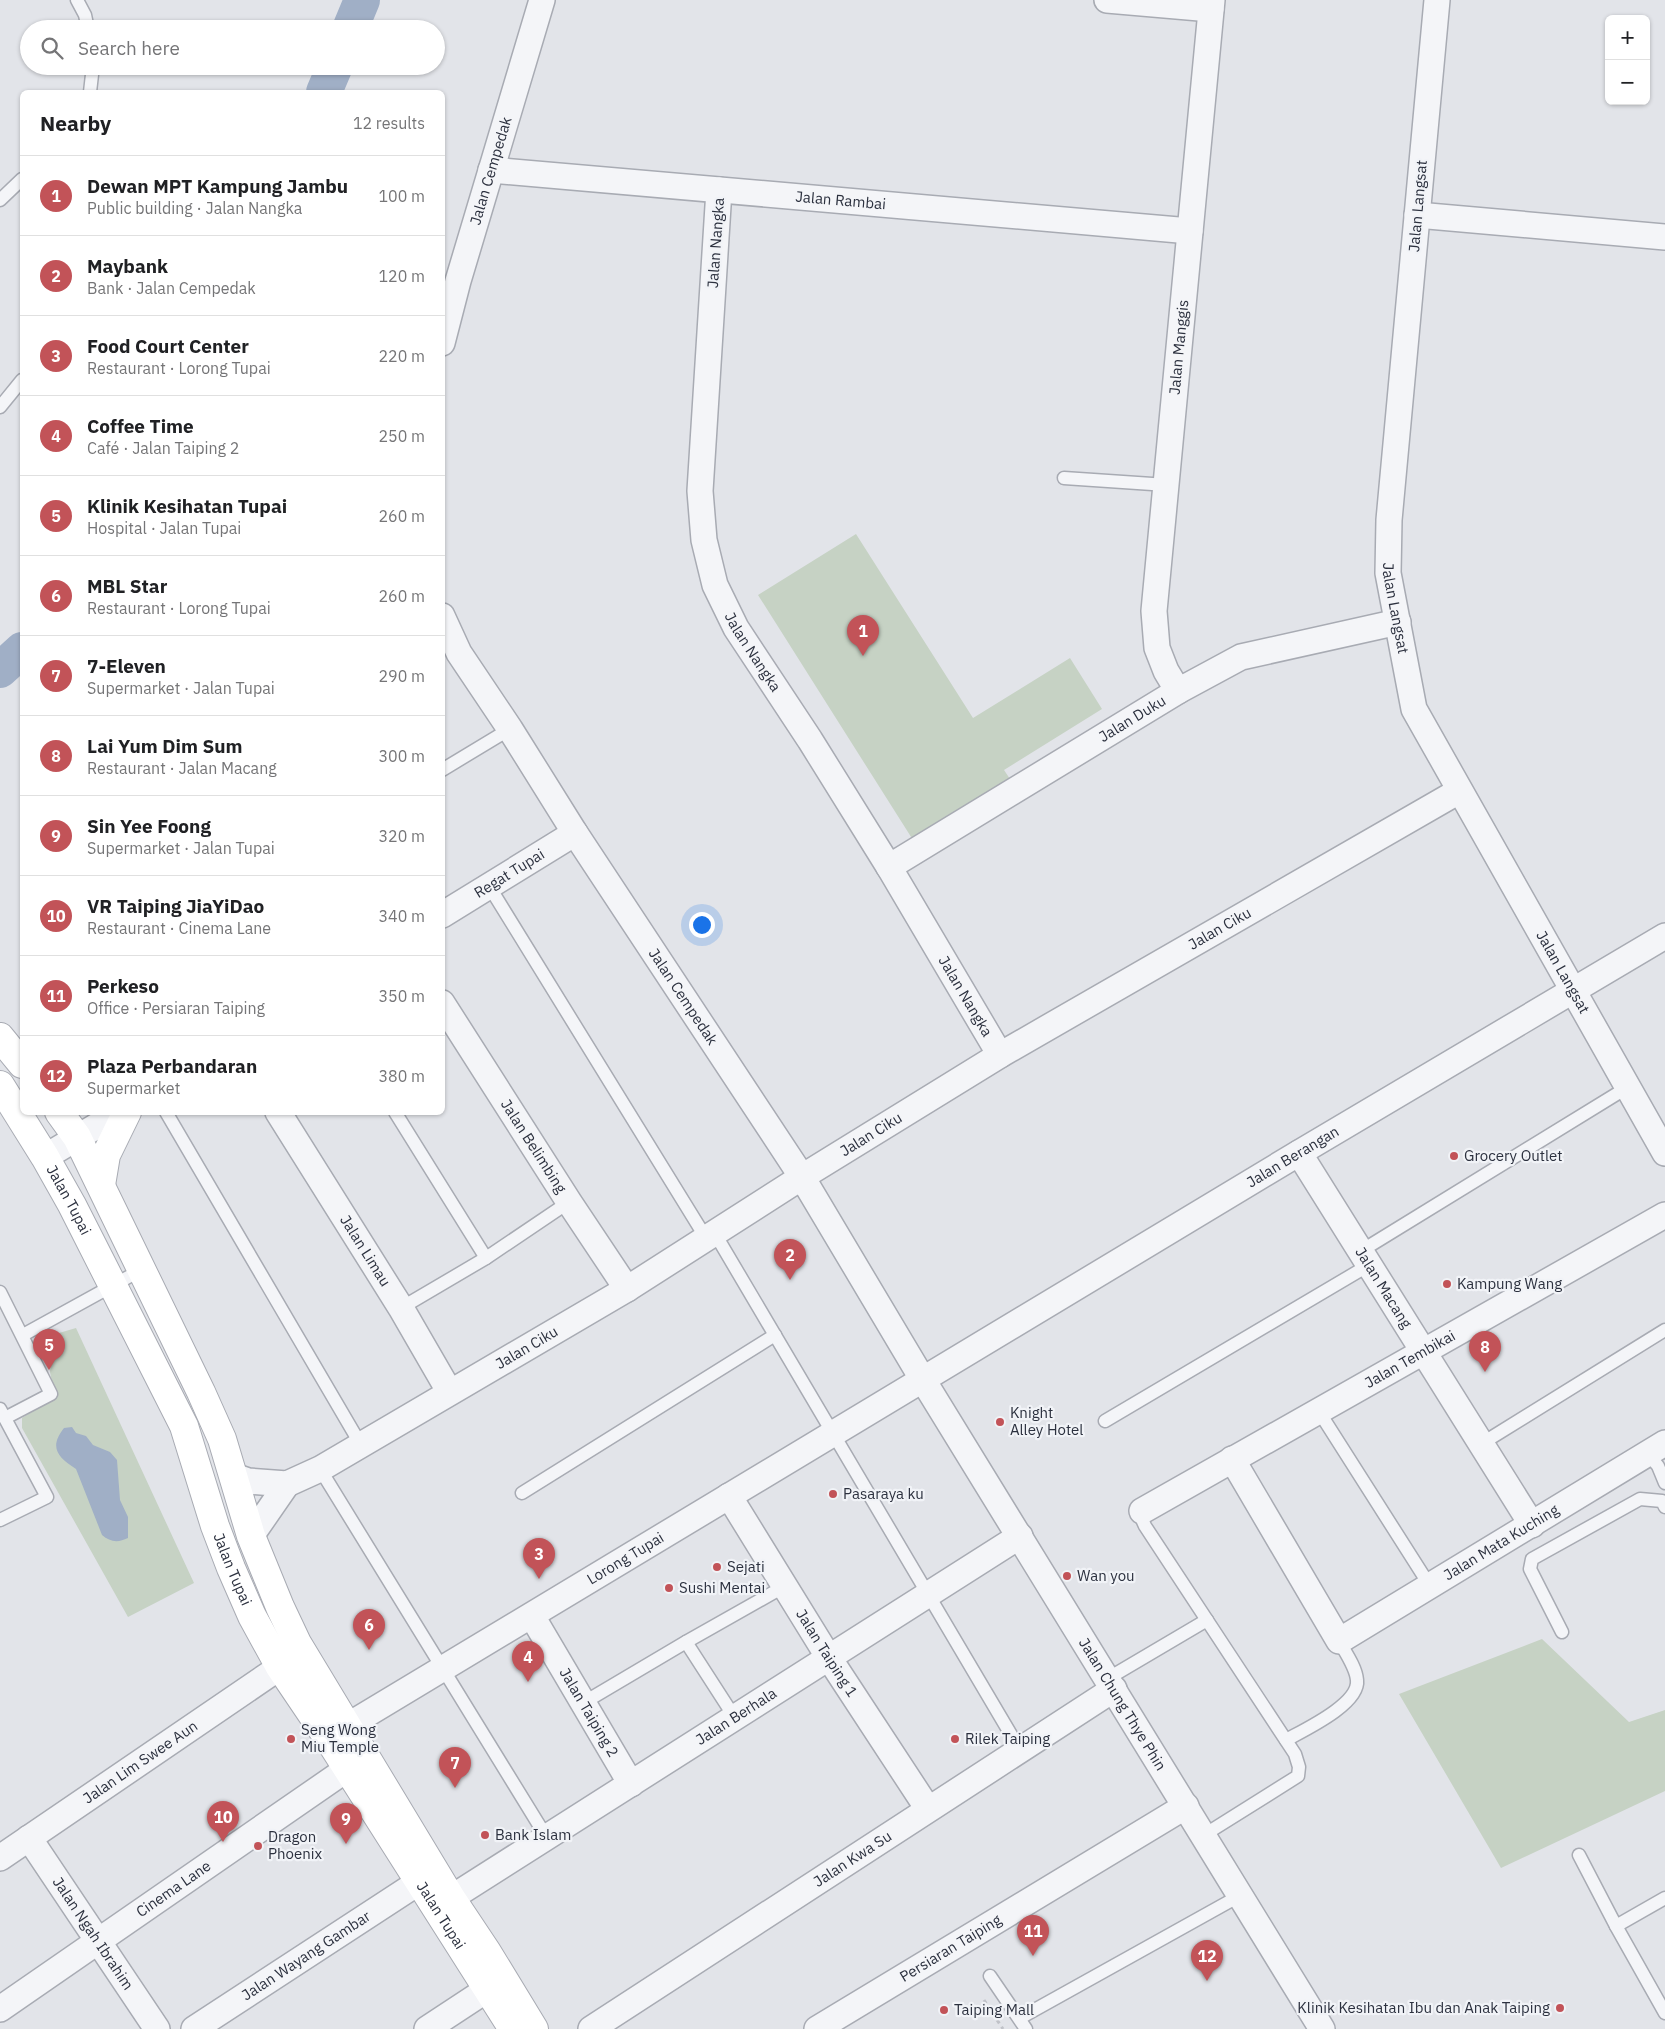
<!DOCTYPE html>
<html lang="en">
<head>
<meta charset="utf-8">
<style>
	body { margin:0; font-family:"IBM Plex Sans",sans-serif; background:#f2f2f2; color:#202124 }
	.controls { position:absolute; right:15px; top:15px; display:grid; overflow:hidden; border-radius:8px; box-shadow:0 1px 4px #0004 }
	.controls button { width:45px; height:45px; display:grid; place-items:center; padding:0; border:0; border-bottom:1px solid #e0e0e0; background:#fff; color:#202124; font:25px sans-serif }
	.you { position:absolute; left:701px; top:924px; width:18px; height:18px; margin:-12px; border:4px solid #fff; border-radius:50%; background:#1a73e8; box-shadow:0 0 0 8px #1a73e833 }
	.badge { display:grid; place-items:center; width:32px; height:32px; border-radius:50%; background:#c25358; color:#fff; font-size:16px; font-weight:700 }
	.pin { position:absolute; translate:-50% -41px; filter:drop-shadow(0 1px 2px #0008) }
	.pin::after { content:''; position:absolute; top:26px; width:18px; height:15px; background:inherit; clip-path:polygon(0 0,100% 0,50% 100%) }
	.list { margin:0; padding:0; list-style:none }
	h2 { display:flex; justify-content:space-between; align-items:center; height:65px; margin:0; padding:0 20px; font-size:21px }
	h2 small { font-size:16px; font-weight:400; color:#757577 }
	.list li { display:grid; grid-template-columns:32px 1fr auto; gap:15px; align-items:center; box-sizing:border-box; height:80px; padding:0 20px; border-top:1px solid #e0e0e0 }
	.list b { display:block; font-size:19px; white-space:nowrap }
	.list p { margin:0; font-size:16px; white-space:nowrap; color:#757577 }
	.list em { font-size:16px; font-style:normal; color:#757577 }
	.icon { flex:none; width:28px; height:28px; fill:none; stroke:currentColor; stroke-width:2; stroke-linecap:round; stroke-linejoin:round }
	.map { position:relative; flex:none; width:1665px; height:2029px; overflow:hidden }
	.search { position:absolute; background:#fff; box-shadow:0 1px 4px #0004; left:20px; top:20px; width:425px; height:55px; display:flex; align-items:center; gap:12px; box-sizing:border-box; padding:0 18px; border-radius:28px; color:#757577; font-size:19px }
	.panel { position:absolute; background:#fff; box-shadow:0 1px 4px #0004; left:20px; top:90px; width:425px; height:1025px; border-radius:8px }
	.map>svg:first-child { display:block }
</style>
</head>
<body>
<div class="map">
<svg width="1665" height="2029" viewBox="0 0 1665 2029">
	<rect width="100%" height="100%" fill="#e2e4e9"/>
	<g fill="#c6d2c4">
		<path d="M856,534L973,718L1070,658L1102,709L1004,770L1010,779L913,840L758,595Z"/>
		<path d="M76,1328L194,1583L128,1617L22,1428V1418L55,1397L50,1372L53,1338L59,1333Z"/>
		<path d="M1542,1639L1629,1722L1665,1710V1791L1501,1868L1399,1694Z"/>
	</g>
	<path fill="#a0afc6" d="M72,1427L76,1433L86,1436L93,1445L110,1452L117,1460L120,1500L128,1517V1538C118,1543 110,1542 102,1535L76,1469C57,1457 49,1447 64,1428Z"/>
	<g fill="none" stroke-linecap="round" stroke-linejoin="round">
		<g stroke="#a0afc6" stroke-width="36">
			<path d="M350,29L362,0"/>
			<path d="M324,92L335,66"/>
			<path d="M0,670L22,650"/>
		</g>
		<g stroke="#a8abb3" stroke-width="15">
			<g id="lane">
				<path d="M77,0L85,15L88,29"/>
				<path d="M90,92L93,66"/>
				<path d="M0,200L22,179"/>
				<path d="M0,407L22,380"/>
				<path d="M1064,478L1167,485"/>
				<path d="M442,770L510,729"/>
				<path d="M489,886L706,1238"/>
				<path d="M166,1112L361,1445"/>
				<path d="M395,1112L486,1258"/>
				<path d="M714,1232L1020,1750"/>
				<path d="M1361,1251L1628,1087"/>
				<path d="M0,1292L51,1394L5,1418"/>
				<path d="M401,1308L486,1258L569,1202"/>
				<path d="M23,1335L141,1270"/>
				<path d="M0,1409L47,1497L0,1520"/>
				<path d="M1318,1410L1430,1586"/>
				<path d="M1105,1421L1369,1265"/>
				<path d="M1481,1444L1665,1330"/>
				<path d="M1648,1454L1658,1466L1665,1483"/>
				<path d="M320,1469L547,1838"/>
				<path d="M522,1493L775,1335"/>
				<path d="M1142,1511L1141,1517L1145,1526L1295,1754L1299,1767L1298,1776L1204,1835"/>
				<path d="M1562,1632L1530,1569L1532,1559L1640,1499L1662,1501L1665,1507"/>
				<path d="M686,1642L735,1718"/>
				<path d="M1107,1679L1207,1620"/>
				<path d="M583,1703L686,1642L785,1586"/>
				<path d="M1286,1740C1304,1730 1360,1704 1357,1680C1356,1667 1345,1652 1339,1641"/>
				<path d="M1579,1855L1616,1926L1665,2013"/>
				<path d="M1616,1926L1665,1898"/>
				<path d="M990,1976L1026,2029"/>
				<path d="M1020,2018L1241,1895"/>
			</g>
		</g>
		<g stroke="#a8abb3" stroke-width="28">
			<g id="street">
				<path d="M1107,0L1211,9"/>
				<path id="s1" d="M1437,0L1389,520L1388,573L1414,709L1665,1153"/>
				<path id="s2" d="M491,170L1190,231"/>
				<path id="s3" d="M719,190L700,491L704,540L715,585L736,628L810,740L889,867L1000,1055"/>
				<path d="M1417,215L1665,237"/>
				<path id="s4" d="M442,343L458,281L542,0"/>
				<path id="s5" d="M442,616L459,653L510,729L575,833L802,1177L923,1380L1322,2029"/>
				<path id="s6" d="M1178,691L1166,671L1157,648L1154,611L1212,0"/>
				<path id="s7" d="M889,867L1178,691L1241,657L1398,622"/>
				<path id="s8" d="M442,915L575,833"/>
				<path id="s9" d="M442,1003L569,1202L627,1289"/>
				<path id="s10" d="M278,1112L401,1308L449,1391"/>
				<path id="s11" d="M1299,1153L1532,1525"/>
				<path d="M45,1157L120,1112"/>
				<path id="s12" d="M1232,1459L1339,1641L1665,1443"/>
				<path id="s13" d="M234,1476L248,1481L287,1484L320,1469L627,1289L802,1177L1000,1055L1459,791"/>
				<path id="s14" d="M729,1496L829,1658L928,1809"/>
				<path id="s15" d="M1142,1511L1665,1215"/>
				<path d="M251,1536L287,1484"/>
				<path id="s16" d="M532,1616L631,1784"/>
				<path id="s17" d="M329,1737L1299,1153L1665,936"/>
				<path id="s18" d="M29,1838L157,2029"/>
				<path id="s19" d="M0,1858L280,1667"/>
				<path id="s20" d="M451,1898L1020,1536"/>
				<path id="s21" d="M0,2009L347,1769"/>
				<path id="s22" d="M194,2029L419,1882"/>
				<path d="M427,2029L503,1979"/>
				<path id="s23" d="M591,2029L1114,1689"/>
				<path id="s24" d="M817,2029L1186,1806"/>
			</g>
		</g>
		<g stroke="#a8abb3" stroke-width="30">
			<g id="secondary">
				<path d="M0,1037L22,1064"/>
				<path id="s25" d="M0,1085L45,1157L72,1205L184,1426L215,1526L231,1568L252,1616L280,1667L328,1738L513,2029"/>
				<path d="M59,1112L77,1137L201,1392L222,1439L251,1536L280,1607L297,1643L451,1898L487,1952L534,2029"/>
				<path d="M101,1185L106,1155L127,1112"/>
			</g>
		</g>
		<path stroke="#c0c2c8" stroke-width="3" stroke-dasharray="4 4" stroke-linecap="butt" d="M984,2000L1003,2029"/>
		<use href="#lane" stroke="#f4f5f8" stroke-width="12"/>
		<use href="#street" stroke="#f4f5f8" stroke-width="25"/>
		<use href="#secondary" stroke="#fff" stroke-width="28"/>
	</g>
	<g fill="#c25358" stroke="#f1f3f7" stroke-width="2">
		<circle cx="1454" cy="1156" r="5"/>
		<circle cx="1447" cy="1284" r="5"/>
		<circle cx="1000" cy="1422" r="5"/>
		<circle cx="833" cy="1494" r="5"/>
		<circle cx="717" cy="1567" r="5"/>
		<circle cx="1067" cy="1576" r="5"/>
		<circle cx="669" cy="1588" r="5"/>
		<circle cx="291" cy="1739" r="5"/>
		<circle cx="955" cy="1739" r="5"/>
		<circle cx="485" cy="1835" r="5"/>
		<circle cx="258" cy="1846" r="5"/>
		<circle cx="1560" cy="2008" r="5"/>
		<circle cx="944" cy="2010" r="5"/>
	</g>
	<g text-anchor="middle" stroke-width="4.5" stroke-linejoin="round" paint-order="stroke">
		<g font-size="15" fill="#2c313f" stroke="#f1f3f7">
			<text dy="5" stroke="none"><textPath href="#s4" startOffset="179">Jalan Cempedak</textPath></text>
			<text dy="5" stroke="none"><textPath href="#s2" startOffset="351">Jalan Rambai</textPath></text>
			<text transform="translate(1418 206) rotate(-85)" y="5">Jalan Langsat</text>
			<text transform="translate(716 243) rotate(-86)" y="5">Jalan Nangka</text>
			<text dy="5" stroke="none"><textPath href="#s6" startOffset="350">Jalan Manggis</textPath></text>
			<text dy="5" stroke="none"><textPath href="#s1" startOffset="611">Jalan Langsat</textPath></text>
			<text dy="5" stroke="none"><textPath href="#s3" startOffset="474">Jalan Nangka</textPath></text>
			<text dy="5" stroke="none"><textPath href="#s7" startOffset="285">Jalan Duku</textPath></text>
			<text dy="5" stroke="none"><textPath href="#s8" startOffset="79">Regat Tupai</textPath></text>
			<text dy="5" stroke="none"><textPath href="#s13" startOffset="1140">Jalan Ciku</textPath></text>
			<text dy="5" stroke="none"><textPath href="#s1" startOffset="1016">Jalan Langsat</textPath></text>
			<text dy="5" stroke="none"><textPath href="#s3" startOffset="879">Jalan Nangka</textPath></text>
			<text dy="5" stroke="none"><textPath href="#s5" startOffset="451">Jalan Cempedak</textPath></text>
			<text dy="5" stroke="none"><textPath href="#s13" startOffset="735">Jalan Ciku</textPath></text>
			<text dy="5" stroke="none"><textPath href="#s9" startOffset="170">Jalan Belimbing</textPath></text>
			<text dy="5" stroke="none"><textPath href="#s17" startOffset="1125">Jalan Berangan</textPath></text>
			<text dy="5" stroke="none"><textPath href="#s25" startOffset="134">Jalan Tupai</textPath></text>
			<text dy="5" stroke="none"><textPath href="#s10" startOffset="164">Jalan Limau</textPath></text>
			<text dy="5" stroke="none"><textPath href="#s11" startOffset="159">Jalan Macang</textPath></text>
			<text dy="5" stroke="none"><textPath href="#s13" startOffset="330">Jalan Ciku</textPath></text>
			<text dy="5" stroke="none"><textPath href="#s15" startOffset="308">Jalan Tembikai</textPath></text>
			<text dy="5" stroke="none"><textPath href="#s12" startOffset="401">Jalan Mata Kuching</textPath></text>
			<text dy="5" stroke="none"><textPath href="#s17" startOffset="346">Lorong Tupai</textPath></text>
			<text dy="5" stroke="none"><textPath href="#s25" startOffset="539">Jalan Tupai</textPath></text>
			<text dy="5" stroke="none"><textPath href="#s14" startOffset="185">Jalan Taiping 1</textPath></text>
			<text dy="5" stroke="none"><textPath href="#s5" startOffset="1284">Jalan Chung Thye Phin</textPath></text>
			<text dy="5" stroke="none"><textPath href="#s16" startOffset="112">Jalan Taiping 2</textPath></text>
			<text dy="5" stroke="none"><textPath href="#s20" startOffset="338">Jalan Berhala</textPath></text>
			<text dy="5" stroke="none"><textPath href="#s19" startOffset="170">Jalan Lim Swee Aun</textPath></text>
			<text dy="5" stroke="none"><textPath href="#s23" startOffset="312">Jalan Kwa Su</textPath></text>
			<text dy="5" stroke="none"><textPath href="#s21" startOffset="211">Cinema Lane</textPath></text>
			<text dy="5" stroke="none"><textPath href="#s25" startOffset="944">Jalan Tupai</textPath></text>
			<text dy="5" stroke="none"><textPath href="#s18" startOffset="115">Jalan Ngah Ibrahim</textPath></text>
			<text dy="5" stroke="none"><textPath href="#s24" startOffset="156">Persiaran Taiping</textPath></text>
			<text dy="5" stroke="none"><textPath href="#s22" startOffset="134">Jalan Wayang Gambar</textPath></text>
		</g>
		<g font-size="15" fill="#2c313f" stroke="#f1f3f7" text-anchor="start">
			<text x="1464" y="1161">Grocery Outlet</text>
			<text x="1457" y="1289">Kampung Wang</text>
			<text x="1010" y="1418">Knight<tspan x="1010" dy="17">Alley Hotel</tspan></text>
			<text x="843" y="1499">Pasaraya ku</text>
			<text x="727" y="1572">Sejati</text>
			<text x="1077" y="1581">Wan you</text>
			<text x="679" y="1593">Sushi Mentai</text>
			<text x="301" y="1735">Seng Wong<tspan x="301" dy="17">Miu Temple</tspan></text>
			<text x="965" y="1744">Rilek Taiping</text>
			<text x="495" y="1840">Bank Islam</text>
			<text x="268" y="1842">Dragon<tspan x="268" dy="17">Phoenix</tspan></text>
			<text x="1550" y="2013" text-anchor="end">Klinik Kesihatan Ibu dan Anak Taiping</text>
			<text x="954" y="2015">Taiping Mall</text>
		</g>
	</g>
</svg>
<div class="controls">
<button>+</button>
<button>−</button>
</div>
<div class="you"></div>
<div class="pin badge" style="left:863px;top:656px">1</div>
<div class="pin badge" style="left:790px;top:1280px">2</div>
<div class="pin badge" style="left:539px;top:1579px">3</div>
<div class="pin badge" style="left:528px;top:1682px">4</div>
<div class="pin badge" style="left:49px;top:1370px">5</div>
<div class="pin badge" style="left:369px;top:1650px">6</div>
<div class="pin badge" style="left:455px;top:1788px">7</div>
<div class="pin badge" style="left:1485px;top:1372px">8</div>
<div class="pin badge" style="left:346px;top:1844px">9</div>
<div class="pin badge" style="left:223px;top:1842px">10</div>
<div class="pin badge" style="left:1033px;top:1956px">11</div>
<div class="pin badge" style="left:1207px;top:1981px">12</div>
<div class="search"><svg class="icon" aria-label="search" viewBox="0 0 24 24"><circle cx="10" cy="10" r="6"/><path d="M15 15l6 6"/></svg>Search here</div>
<section class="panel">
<h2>Nearby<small>12 results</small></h2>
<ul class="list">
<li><span class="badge">1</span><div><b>Dewan MPT Kampung Jambu</b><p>Public building · Jalan Nangka</p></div><em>100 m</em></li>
<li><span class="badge">2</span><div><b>Maybank</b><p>Bank · Jalan Cempedak</p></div><em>120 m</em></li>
<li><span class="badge">3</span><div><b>Food Court Center</b><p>Restaurant · Lorong Tupai</p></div><em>220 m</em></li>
<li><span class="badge">4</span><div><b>Coffee Time</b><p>Café · Jalan Taiping 2</p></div><em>250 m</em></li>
<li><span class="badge">5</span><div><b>Klinik Kesihatan Tupai</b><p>Hospital · Jalan Tupai</p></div><em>260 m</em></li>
<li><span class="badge">6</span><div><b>MBL Star</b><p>Restaurant · Lorong Tupai</p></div><em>260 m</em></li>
<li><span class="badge">7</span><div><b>7-Eleven</b><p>Supermarket · Jalan Tupai</p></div><em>290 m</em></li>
<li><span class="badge">8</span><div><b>Lai Yum Dim Sum</b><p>Restaurant · Jalan Macang</p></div><em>300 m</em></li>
<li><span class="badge">9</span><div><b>Sin Yee Foong</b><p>Supermarket · Jalan Tupai</p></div><em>320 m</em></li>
<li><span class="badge">10</span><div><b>VR Taiping JiaYiDao</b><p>Restaurant · Cinema Lane</p></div><em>340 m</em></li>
<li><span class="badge">11</span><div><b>Perkeso</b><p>Office · Persiaran Taiping</p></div><em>350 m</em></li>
<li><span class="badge">12</span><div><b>Plaza Perbandaran</b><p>Supermarket</p></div><em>380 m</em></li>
</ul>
</section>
</div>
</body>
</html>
